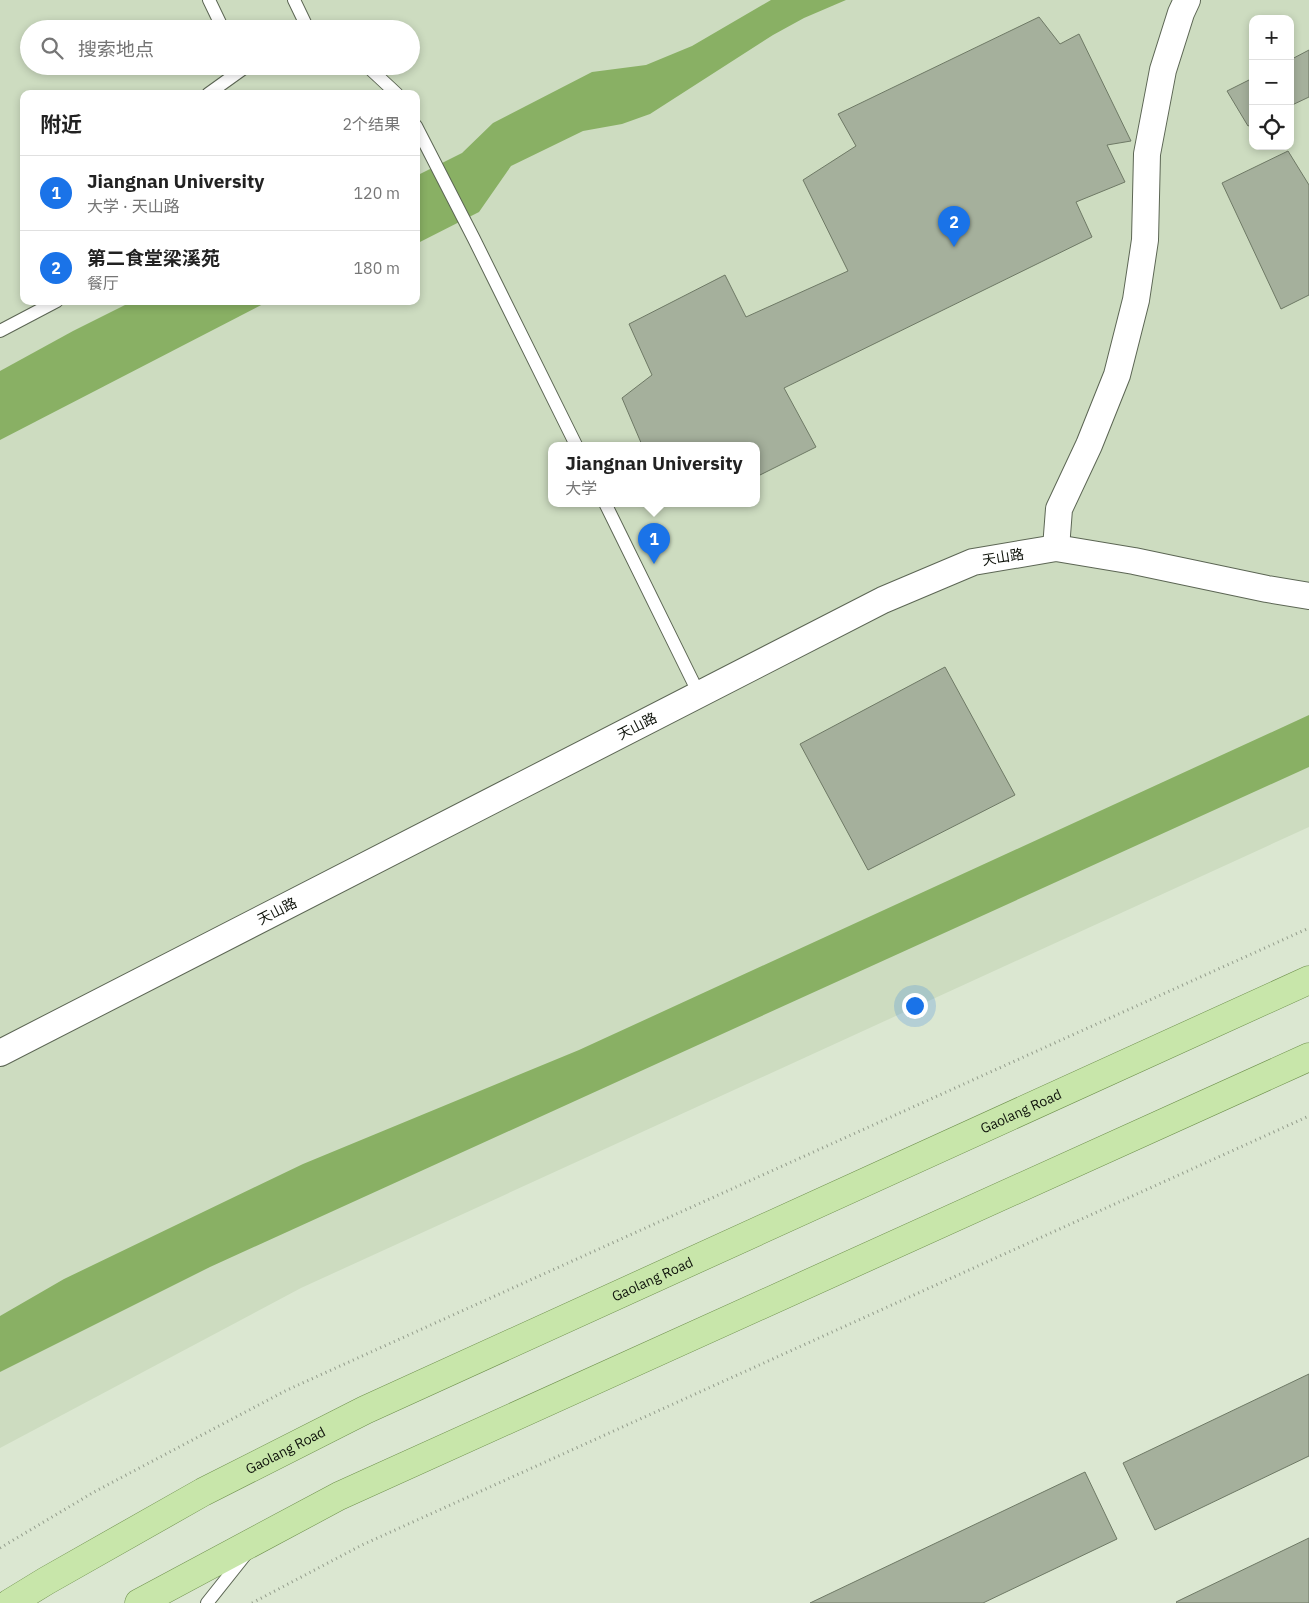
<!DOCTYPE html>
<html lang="zh">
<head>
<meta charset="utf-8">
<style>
	body { margin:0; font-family:"IBM Plex Sans","Noto Sans SC",sans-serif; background:#f6f6f6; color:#222 }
	.controls { position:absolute; right:15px; top:15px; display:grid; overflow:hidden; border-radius:10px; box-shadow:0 2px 8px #0003 }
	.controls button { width:45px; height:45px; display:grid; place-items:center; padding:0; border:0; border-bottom:1px solid #e0e0e0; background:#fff; color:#222; font:25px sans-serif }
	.you { position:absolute; left:914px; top:1005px; width:18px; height:18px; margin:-12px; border:4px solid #fff; border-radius:50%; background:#1a73e8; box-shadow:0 0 0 8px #1a73e833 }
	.badge { display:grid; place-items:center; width:32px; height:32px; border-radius:50%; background:#1a73e8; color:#fff; font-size:16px; font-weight:700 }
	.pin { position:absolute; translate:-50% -41px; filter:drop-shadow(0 1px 2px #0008) }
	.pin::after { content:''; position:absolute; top:26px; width:18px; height:15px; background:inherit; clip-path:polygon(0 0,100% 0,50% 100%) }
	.popup { position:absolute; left:548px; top:442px; width:212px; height:65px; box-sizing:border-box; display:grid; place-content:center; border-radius:10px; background:#fff; filter:drop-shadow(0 1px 4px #0005); font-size:16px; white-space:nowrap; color:#767676 }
	.popup b { font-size:19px; color:#222 }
	.popup::after { content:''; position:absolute; left:50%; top:100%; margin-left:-10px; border:10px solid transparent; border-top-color:#fff }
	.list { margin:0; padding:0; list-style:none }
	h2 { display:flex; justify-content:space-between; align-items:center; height:65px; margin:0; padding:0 20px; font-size:21px }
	h2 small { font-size:16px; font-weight:400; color:#767676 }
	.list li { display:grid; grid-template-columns:32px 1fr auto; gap:15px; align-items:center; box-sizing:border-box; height:75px; padding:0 20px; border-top:1px solid #e0e0e0 }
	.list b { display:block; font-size:19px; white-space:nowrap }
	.list p { margin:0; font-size:16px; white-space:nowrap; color:#767676 }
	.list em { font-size:16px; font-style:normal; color:#767676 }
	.icon { flex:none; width:28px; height:28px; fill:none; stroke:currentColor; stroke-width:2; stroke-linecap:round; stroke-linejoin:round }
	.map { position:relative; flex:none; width:1309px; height:1603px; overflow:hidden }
	.search { position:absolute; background:#fff; box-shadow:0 2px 8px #0003; left:20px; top:20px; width:400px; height:55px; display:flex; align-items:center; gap:12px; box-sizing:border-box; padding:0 18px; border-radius:28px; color:#767676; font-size:19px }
	.panel { position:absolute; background:#fff; box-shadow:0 2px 8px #0003; left:20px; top:90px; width:400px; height:215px; border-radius:10px }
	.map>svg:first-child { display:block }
</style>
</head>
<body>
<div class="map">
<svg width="1309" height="1603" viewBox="0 0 1309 1603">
	<rect width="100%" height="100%" fill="#dbe7d1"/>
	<path fill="#cddcc0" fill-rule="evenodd" d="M0,0H1309V827L301,1288L0,1448ZM1253,19H1290V146H1253ZM29,29H411V66H29ZM24,94H416V301H24ZM552,445H756V503H552Z"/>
	<g fill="#89b064">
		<path d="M771,0H846L804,18L773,35L650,114L622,124L583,131L511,166L479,212L416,244V176L462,153L493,123L592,72L646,65L692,46Z"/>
		<path d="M133,301H269L0,440V371L73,331Z"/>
		<path d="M1309,715V767L210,1267L0,1372V1316L64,1279L303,1164L579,1050Z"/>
	</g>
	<g fill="#a5b09c" stroke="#6e7965">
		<path d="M1039,17L1060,44L1079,34L1131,141L1107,145L1125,182L1076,202L1092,237L784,388L816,447L756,477V445H642L622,398L652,375L629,324L725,275L746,317L848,271L803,180L856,146L838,114Z"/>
		<path d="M1309,50V97L1290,106V60Z"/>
		<path d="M1253,78V124L1248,126L1227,91Z"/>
		<path d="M1288,151L1309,185V295L1281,309L1222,183Z"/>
		<path d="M945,667L1015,795L868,870L800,744Z"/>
		<path d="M1309,1374V1456L1155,1530L1123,1463Z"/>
		<path d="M1085,1472L1117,1539L983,1603H810Z"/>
		<path d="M1309,1538V1603H1177L1176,1602Z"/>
	</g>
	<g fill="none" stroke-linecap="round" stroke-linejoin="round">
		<g stroke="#5c6654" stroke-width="14">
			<g id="lane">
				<path d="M209,0L223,29"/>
				<path d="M294,0L308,29"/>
				<path d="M367,66L397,94"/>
				<path d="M208,94L247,66"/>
				<path d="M416,126L474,239L576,445"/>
				<path d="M0,331L57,301"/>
				<path d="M605,503L699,694"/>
				<path d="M207,1603L246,1554"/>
			</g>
		</g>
		<g stroke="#5c6654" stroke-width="28">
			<g id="street">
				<path d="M1056,548L1059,509L1089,445L1117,375L1136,300L1145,240L1147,154L1163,70L1181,13L1187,0"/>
				<path d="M0,1053L883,600L973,562L1056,548L1134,561L1267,589L1309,596"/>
			</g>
		</g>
		<g stroke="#6f914d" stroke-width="29">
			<g id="primary">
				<path id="s1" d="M10,1603L46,1581L203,1492L365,1410L1309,980"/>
				<path d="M139,1603L339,1496L1309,1057"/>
			</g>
		</g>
		<g stroke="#939c8b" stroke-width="3" stroke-dasharray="1 4" stroke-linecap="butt">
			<path d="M0,1548L94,1492L287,1390L1309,928"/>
			<path d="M252,1603L362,1545L1309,1116"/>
		</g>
		<use href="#lane" stroke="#fff" stroke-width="12"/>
		<use href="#street" stroke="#fff" stroke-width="26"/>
		<use href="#primary" stroke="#c8e6aa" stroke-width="28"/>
	</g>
	<g text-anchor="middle" stroke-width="4" stroke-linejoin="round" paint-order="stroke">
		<g font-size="14" fill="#0f130b" stroke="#fff">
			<text transform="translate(1003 557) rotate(-9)" y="5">天山路</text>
			<text transform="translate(637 726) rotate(-27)" y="5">天山路</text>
			<text transform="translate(277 911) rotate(-27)" y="5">天山路</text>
			<text dy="5" stroke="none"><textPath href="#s1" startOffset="1125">Gaolang Road</textPath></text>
			<text dy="5" stroke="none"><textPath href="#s1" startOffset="720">Gaolang Road</textPath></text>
			<text dy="5" stroke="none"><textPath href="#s1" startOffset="315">Gaolang Road</textPath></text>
		</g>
	</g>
</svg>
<div class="controls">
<button>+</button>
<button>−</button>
<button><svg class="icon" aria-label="locate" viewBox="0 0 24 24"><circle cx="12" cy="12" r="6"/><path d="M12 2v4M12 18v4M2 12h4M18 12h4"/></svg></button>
</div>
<div class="you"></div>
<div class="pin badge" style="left:654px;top:564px">1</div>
<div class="popup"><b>Jiangnan University</b>大学</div>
<div class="pin badge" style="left:954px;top:247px">2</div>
<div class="search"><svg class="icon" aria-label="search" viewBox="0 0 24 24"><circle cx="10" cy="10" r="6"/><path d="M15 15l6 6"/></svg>搜索地点</div>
<section class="panel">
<h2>附近<small>2个结果</small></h2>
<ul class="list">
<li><span class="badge">1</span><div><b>Jiangnan University</b><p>大学 · 天山路</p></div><em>120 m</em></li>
<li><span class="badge">2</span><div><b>第二食堂梁溪苑</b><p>餐厅</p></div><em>180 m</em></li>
</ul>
</section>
</div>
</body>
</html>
